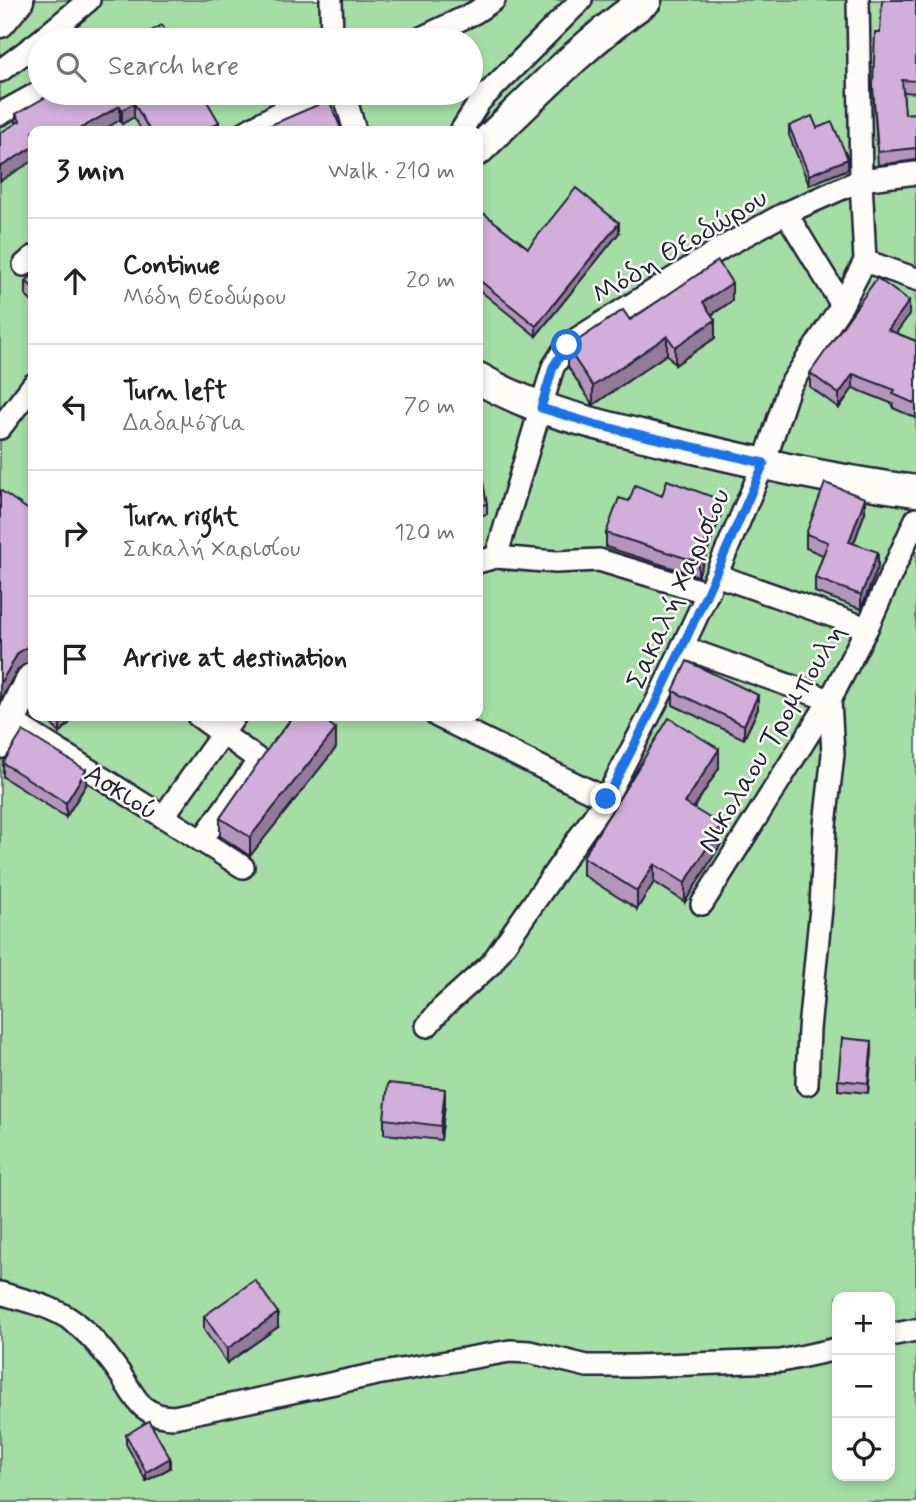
<!DOCTYPE html>
<html lang="en">
<head>
<meta charset="utf-8">
<style>
	body { margin:0; font-family:Mynerve,sans-serif; background:#f2f2f2; color:#202124 }
	.controls { position:absolute; right:21px; bottom:21px; display:grid; overflow:hidden; border-radius:14px; box-shadow:0 4px 10px #0003 }
	.controls button { width:63px; height:63px; display:grid; place-items:center; padding:0; border:0; border-bottom:2px solid #e0e0e0; background:#fff; color:#202124; font:35px sans-serif }
	.stop { position:absolute; width:21px; height:21px; margin:-16px; border:5px solid #1a73e8; border-radius:50%; background:#fff }
	.stop.end { background:#1a73e8; border-color:#fff; box-shadow:0 2px 7px #0008 }
	.list { margin:0; padding:0; list-style:none }
	h2 { display:flex; justify-content:space-between; align-items:center; height:91px; margin:0; padding:0 28px; font-size:30px }
	h2 small { font-size:23px; font-weight:400; color:#757577 }
	.list li { display:grid; grid-template-columns:46px 1fr auto; gap:21px; align-items:center; box-sizing:border-box; height:126px; padding:0 28px; border-top:2px solid #e0e0e0 }
	.list b { display:block; font-size:26px; white-space:nowrap }
	.list p { margin:0; font-size:23px; white-space:nowrap; color:#757577 }
	.list em { font-size:23px; font-style:normal; color:#757577 }
	.icon { flex:none; width:38px; height:38px; fill:none; stroke:currentColor; stroke-width:2; stroke-linecap:round; stroke-linejoin:round }
	.map { position:relative; flex:none; width:916px; height:1502px; overflow:hidden }
	.search { position:absolute; background:#fff; box-shadow:0 4px 10px #0003; left:28px; top:28px; width:455px; height:77px; display:flex; align-items:center; gap:18px; box-sizing:border-box; padding:0 24px; border-radius:38px; color:#757577; font-size:26px }
	.panel { position:absolute; background:#fff; box-shadow:0 4px 10px #0003; left:28px; top:126px; width:455px; height:595px; border-radius:14px }
	.map>svg:first-child { display:block }
</style>
</head>
<body>
<div class="map">
<svg width="916" height="1502" viewBox="0 0 916 1502">
	<rect width="100%" height="100%" fill="#fdfcf7"/>
	<filter id="ink" filterUnits="userSpaceOnUse"><feTurbulence type="fractalNoise" baseFrequency=".0143" numOctaves="2"/><feDisplacementMap in="SourceGraphic" scale="14" xChannelSelector="R" yChannelSelector="G"/><feConvolveMatrix kernelMatrix="1 2 1 2 8 2 1 2 1" color-interpolation-filters="sRGB"/></filter>
	<g filter="url(#ink)">
		<path fill="#a4dea4" stroke="#638070" stroke-width="2" fill-rule="evenodd" d="M0,0H916V1502H0ZM40,40H471V93H40ZM33,131H478V716H33ZM837,1297H890V1476H837Z"/>
		<g fill="none" stroke-linecap="round" stroke-linejoin="round">
			<g stroke="#22223b" stroke-width="26">
				<g id="street">
					<path d="M331,0L332,40"/>
					<path d="M41,40L89,0"/>
					<path d="M417,40L474,13L494,0"/>
					<path d="M0,71L40,41"/>
					<path d="M344,93L355,131"/>
					<path d="M0,114L40,92"/>
					<path d="M247,131L315,93"/>
					<path d="M461,131L480,101L581,0"/>
					<path d="M786,213L842,305"/>
					<path d="M865,261L916,279"/>
					<path d="M24,265L33,257"/>
					<path d="M0,428L33,385"/>
					<path d="M496,557L553,367L567,345L725,246L786,213L861,180L916,173"/>
					<path d="M478,562L496,557L556,562L599,560L708,593"/>
					<path d="M716,575L867,628"/>
					<path d="M682,647L830,700L833,754L825,825L821,908L809,1029L807,1084"/>
					<path d="M198,716L259,760L201,841"/>
					<path d="M437,716L606,799"/>
					<path d="M10,720L243,867"/>
					<path d="M163,817L235,716"/>
					<path d="M702,904L830,700L867,628L916,519"/>
					<path d="M427,1026L441,1009L491,964L606,799L660,695L716,575L764,463L789,387L842,305L865,261L861,180L858,0"/>
					<path d="M0,1293C26,1301 59,1307 80,1327C93,1338 106,1354 116,1368C135,1394 137,1416 174,1417L377,1374L510,1351L530,1352L587,1366H634L781,1361L837,1349"/>
					<path d="M890,1335L916,1330"/>
				</g>
			</g>
			<g stroke="#22223b" stroke-width="35">
				<g id="secondary">
					<path d="M0,22L18,0"/>
					<path d="M478,150C532,98 584,43 646,0"/>
					<path d="M478,378C536,412 600,425 665,441C748,461 831,480 916,491"/>
					<path d="M0,743L22,696L33,678"/>
				</g>
			</g>
			<use href="#street" stroke="#fdfcf7" stroke-width="21"/>
			<use href="#secondary" stroke="#fdfcf7" stroke-width="30"/>
		</g>
		<g fill="#b596bb" stroke="#22223b" stroke-width="2">
			<path d="M916,0V93L903,92L905,114L916,113V160L878,165L873,87L880,32Z"/>
			<path d="M202,93L219,131H142L134,117L122,124L120,120L101,131H33L16,123V114Z"/>
			<path d="M789,126L817,128L848,169L809,185L789,135Z"/>
			<path d="M478,209L528,248L619,233L536,336L478,289Z"/>
			<path d="M33,275V303L26,296V281Z"/>
			<path d="M732,301L712,315L715,338L675,365L667,354L593,405L568,367V349L630,320Z"/>
			<path d="M909,315L896,333L916,341V418L893,408V404L853,388L839,408L810,387V373Z"/>
			<path d="M478,477L487,504V514L478,516Z"/>
			<path d="M662,496L721,515L698,576L606,547V533L629,501Z"/>
			<path d="M865,512L854,543L878,567L861,609L815,592V578L823,555L806,548V534Z"/>
			<path d="M673,691L758,709L744,739L673,705Z"/>
			<path d="M49,716H76L60,733L49,722Z"/>
			<path d="M289,716H329L325,720L336,748L250,856L220,836V818L289,721Z"/>
			<path d="M3,763L86,785L66,817L3,777Z"/>
			<path d="M719,768L694,808L721,844L685,902L654,882L637,909L583,875V857Z"/>
			<path d="M872,1051L868,1093L838,1090V1080Z"/>
			<path d="M445,1103L441,1140L384,1134V1119Z"/>
			<path d="M204,1316L278,1327L227,1363L204,1330Z"/>
			<path d="M126,1435L170,1468L146,1481L126,1444Z"/>
		</g>
		<g fill="#937a99" stroke="#22223b" stroke-width="2">
			<path d="M134,103V117L122,124V110Z"/>
			<path d="M120,106V120L101,131H76Z"/>
			<path d="M219,122V131H203Z"/>
			<path d="M33,147V161L0,181V167Z"/>
			<path d="M848,159V169L809,185V175Z"/>
			<path d="M619,223V233L536,336V326Z"/>
			<path d="M732,283V301L703,320V302Z"/>
			<path d="M909,301V315L888,344V330Z"/>
			<path d="M715,320V338L675,365V347Z"/>
			<path d="M667,336V354L593,405V386Z"/>
			<path d="M853,374V388L839,408V394Z"/>
			<path d="M865,498V512L849,556V542Z"/>
			<path d="M721,500V515L698,576V562Z"/>
			<path d="M878,552V567L861,609V595Z"/>
			<path d="M33,641V657L30,661L18,669L0,700V684L18,653Z"/>
			<path d="M758,695V709L744,739V725Z"/>
			<path d="M63,716H76L60,733V719Z"/>
			<path d="M316,716H329L316,731Z"/>
			<path d="M336,729V748L250,856V837Z"/>
			<path d="M719,749V768L685,821V803Z"/>
			<path d="M86,770V785L66,817V803Z"/>
			<path d="M721,825V844L685,902V883Z"/>
			<path d="M654,864V882L637,909V891Z"/>
			<path d="M872,1041V1051L868,1093V1083Z"/>
			<path d="M445,1089V1103L441,1140V1126Z"/>
			<path d="M278,1313V1327L227,1363V1349Z"/>
			<path d="M170,1458V1468L146,1481V1472Z"/>
		</g>
		<g fill="#d2afda" stroke="#22223b" stroke-width="2">
			<path d="M882,0H916V81L902,80L905,114L916,113V148L878,152L873,87L875,32H880Z"/>
			<path d="M162,25L171,40H135Z"/>
			<path d="M53,93H202L219,122L203,131H150L134,103L122,110L120,106L76,131H33V147L0,167V133L20,121L16,114Z"/>
			<path d="M329,100L342,131H257Z"/>
			<path d="M812,116L817,128L832,122L848,159L809,175L789,126Z"/>
			<path d="M576,188L619,223L536,326L478,279V209L528,248Z"/>
			<path d="M718,261L732,283L703,302L715,320L675,347L667,336L593,386L568,349L571,345L623,310L630,320Z"/>
			<path d="M33,275V288L26,281Z"/>
			<path d="M877,278L909,301L888,330L916,341V404L893,394L895,390L853,374L839,394L810,373Z"/>
			<path d="M478,477H482L487,504L478,506Z"/>
			<path d="M667,480L721,500L698,562L606,533L619,498L629,501L635,485L662,496Z"/>
			<path d="M825,483L865,498L849,542L878,552L861,595L815,578L828,542L806,534Z"/>
			<path d="M0,490L33,513V641L30,645L18,653L0,684Z"/>
			<path d="M687,661L758,695L744,725L673,691Z"/>
			<path d="M294,716H320L336,729L250,837L220,818L272,743Z"/>
			<path d="M669,718L719,749L685,803L721,825L685,883L654,864L637,891L583,857Z"/>
			<path d="M23,731L86,770L66,803L3,763Z"/>
			<path d="M842,1038L872,1041L868,1083L838,1080Z"/>
			<path d="M388,1083L445,1089L441,1126L384,1119Z"/>
			<path d="M255,1280L278,1313L227,1349L204,1316Z"/>
			<path d="M149,1421L170,1458L146,1472L126,1435Z"/>
		</g>
	</g>
	<g fill="none" stroke-linecap="round" stroke-linejoin="round" filter="url(#ink)">
		<path stroke="#1a73e8" stroke-width="9" d="M567,345L553,367L541,408L597,425L764,463C715,577 665,690 606,799"/>
	</g>
	<g text-anchor="middle" stroke-width="5" stroke-linejoin="round" paint-order="stroke">
		<g font-size="28" fill="#22223b" stroke="#fdfcf7">
			<text transform="translate(679 245) rotate(-31)" y="10">Μόδη Θεοδώρου</text>
			<text transform="translate(677 588) rotate(-66)" y="10">Σακαλή Χαρισίου</text>
			<text transform="translate(770 737) rotate(-59)" y="10">Νικολαου Τρομπουλη</text>
			<text transform="translate(122 791) rotate(32)" y="10">Ασκιού</text>
		</g>
	</g>
</svg>
<div class="controls">
<button>+</button>
<button>−</button>
<button><svg class="icon" aria-label="locate" viewBox="0 0 24 24"><circle cx="12" cy="12" r="6"/><path d="M12 2v4M12 18v4M2 12h4M18 12h4"/></svg></button>
</div>
<div class="stop" style="left:567px;top:345px"></div>
<div class="stop end" style="left:606px;top:799px"></div>
<div class="search"><svg class="icon" aria-label="search" viewBox="0 0 24 24"><circle cx="10" cy="10" r="6"/><path d="M15 15l6 6"/></svg>Search here</div>
<section class="panel">
<h2>3 min<small>Walk · 210 m</small></h2>
<ul class="list">
<li><svg class="icon" aria-label="ahead" viewBox="0 0 24 24"><path d="M12 20V5M6 11l6-6 6 6"/></svg><div><b>Continue</b><p>Μόδη Θεοδώρου</p></div><em>20 m</em></li>
<li><svg class="icon" aria-label="left" viewBox="0 0 24 24"><path d="M17 20v-9H6M10 6l-5 5 5 5"/></svg><div><b>Turn left</b><p>Δαδαμόγια</p></div><em>70 m</em></li>
<li><svg class="icon" aria-label="right" viewBox="0 0 24 24"><path d="M7 20v-9h11M14 6l5 5-5 5"/></svg><div><b>Turn right</b><p>Σακαλή Χαρισίου</p></div><em>120 m</em></li>
<li><svg class="icon" aria-label="arrive" viewBox="0 0 24 24"><path d="M6 21V4h12l-3 4 3 4H6"/></svg><div><b>Arrive at destination</b></div></li>
</ul>
</section>
</div>
</body>
</html>
